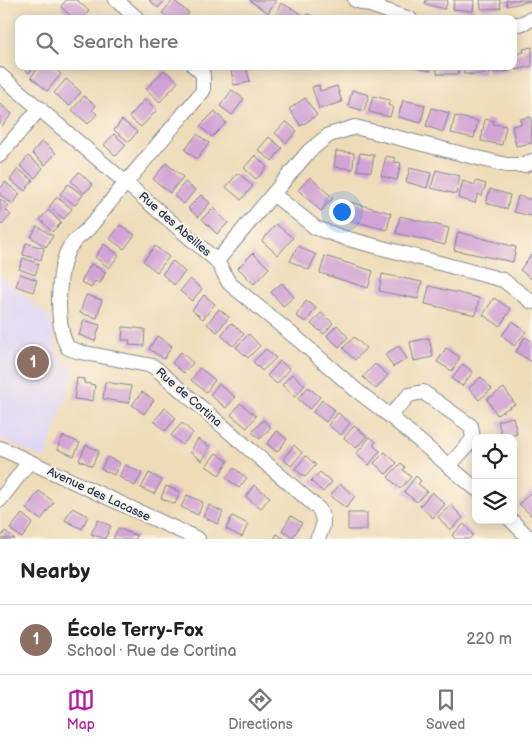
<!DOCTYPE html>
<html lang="en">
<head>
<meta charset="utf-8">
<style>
	body { margin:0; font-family:"Balsamiq Sans",sans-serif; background:#f6f6f6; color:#222 }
	.controls { position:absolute; right:15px; bottom:15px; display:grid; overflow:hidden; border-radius:10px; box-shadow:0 2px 12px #0003 }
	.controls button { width:45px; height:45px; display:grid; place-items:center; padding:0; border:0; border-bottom:1px solid #e0e0e0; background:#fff; color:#222; font:25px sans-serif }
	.you { position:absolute; left:341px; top:211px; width:18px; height:18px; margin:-12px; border:4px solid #fff; border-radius:50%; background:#1a73e8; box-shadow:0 0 0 8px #1a73e833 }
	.badge { display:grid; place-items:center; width:32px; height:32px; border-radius:50%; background:#b5179e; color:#fff; font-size:16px; font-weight:700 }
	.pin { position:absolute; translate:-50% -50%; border:2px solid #fff; box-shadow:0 1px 5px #0006 }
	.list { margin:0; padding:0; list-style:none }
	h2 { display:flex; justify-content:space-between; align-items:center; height:65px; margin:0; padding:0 20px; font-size:21px }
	h2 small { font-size:16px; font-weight:400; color:#767676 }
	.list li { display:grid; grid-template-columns:32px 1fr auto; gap:15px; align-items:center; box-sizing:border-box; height:70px; padding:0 20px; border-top:1px solid #e0e0e0 }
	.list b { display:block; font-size:19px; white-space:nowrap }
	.list p { margin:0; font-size:16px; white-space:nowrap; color:#767676 }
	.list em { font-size:16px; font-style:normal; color:#767676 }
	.icon { flex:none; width:28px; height:28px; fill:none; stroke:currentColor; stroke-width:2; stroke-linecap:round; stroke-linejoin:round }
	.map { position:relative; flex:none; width:532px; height:539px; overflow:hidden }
	.search { position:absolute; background:#fff; box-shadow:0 2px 12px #0003; left:15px; right:15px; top:15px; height:55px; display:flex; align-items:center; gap:12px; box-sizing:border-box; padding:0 18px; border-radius:10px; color:#767676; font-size:19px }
	.sheet { height:135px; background:#fff }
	nav { display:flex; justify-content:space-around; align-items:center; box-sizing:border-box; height:70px; border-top:1px solid #e0e0e0; background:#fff; font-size:14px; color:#767676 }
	nav a { display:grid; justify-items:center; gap:2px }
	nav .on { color:#b5179e }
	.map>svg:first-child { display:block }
</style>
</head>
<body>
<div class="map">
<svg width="532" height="539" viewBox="0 0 532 539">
	<rect width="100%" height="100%" fill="#fcf5e5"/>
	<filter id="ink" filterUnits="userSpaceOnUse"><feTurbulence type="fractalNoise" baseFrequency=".02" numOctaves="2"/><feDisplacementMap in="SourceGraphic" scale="10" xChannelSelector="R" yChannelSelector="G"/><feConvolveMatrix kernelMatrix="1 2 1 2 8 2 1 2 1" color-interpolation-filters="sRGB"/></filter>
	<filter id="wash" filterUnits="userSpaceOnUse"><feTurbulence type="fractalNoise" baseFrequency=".0096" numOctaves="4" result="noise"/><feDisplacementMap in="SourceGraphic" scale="20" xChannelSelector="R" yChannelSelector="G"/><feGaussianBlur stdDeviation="1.12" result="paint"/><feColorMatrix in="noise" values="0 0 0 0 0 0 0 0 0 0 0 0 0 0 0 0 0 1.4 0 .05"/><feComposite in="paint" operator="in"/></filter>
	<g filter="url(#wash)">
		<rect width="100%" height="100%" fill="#eedcb9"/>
		<path fill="#ded5f5" d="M0,275L50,317L56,353L75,370L45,459L0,438Z"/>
		<g id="blocks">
			<g fill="#d1a3d6">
				<path d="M66,0H77L89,11L82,19H74L61,7Z"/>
				<path d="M149,0H165L158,8Z"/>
				<path d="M173,0L189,13L184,19H170L162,13Z"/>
				<path d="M249,0H276L268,13Z"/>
				<path d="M426,0H448L445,9L425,4Z"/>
				<path d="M454,0H474L473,11L453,9Z"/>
				<path d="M480,0H500L501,8L481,9Z"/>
				<path d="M506,0H530V1L507,6Z"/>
				<path d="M281,3L302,14L299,19H281L275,16Z"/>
				<path d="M307,14L319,18V19H305Z"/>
				<path d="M532,47V66L516,70L513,55L524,52L523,49Z"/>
				<path d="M21,66H35L29,73Z"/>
				<path d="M40,66H52L61,74L47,91L31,77Z"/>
				<path d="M230,66H246L250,82L234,85Z"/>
				<path d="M412,66H431L430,71Z"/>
				<path d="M437,66H459L458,74H437Z"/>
				<rect x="464" y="66" width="20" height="8"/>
				<path d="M488,66H508L509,71L489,74Z"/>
				<path d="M164,70L178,82L160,102L146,89Z"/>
				<path d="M66,79L81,92L69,106L54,93Z"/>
				<path d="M319,85L320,91L337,86L342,102L319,109L312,87Z"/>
				<path d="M232,90L244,99L232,115L220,106Z"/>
				<path d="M352,90L369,95L364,111L348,106Z"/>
				<path d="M84,96L96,106L92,110L97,114L88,124L72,110Z"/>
				<path d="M373,96L390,100L388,105L393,107L390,117L369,112Z"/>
				<path d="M305,98L317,115L301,126L289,109Z"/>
				<path d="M145,99L157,110L141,127L129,117Z"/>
				<path d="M403,100L425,105L421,123L398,117Z"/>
				<path d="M0,104L12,114L2,126L0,124Z"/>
				<path d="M432,108L449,113L443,132L426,126Z"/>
				<path d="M215,111L226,123L212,137L200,126Z"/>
				<path d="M455,116L478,121L474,138L451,133Z"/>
				<path d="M531,117L532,143L516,146L512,126L521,124L520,119Z"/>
				<path d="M485,119L494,121L493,124L506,126L502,145L481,141Z"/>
				<path d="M122,120L137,132L129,142L114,130Z"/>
				<path d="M286,121L297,131L286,143L275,133Z"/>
				<path d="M114,134L126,145L116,156L104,145Z"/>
				<path d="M197,134L209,143L197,159L185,150Z"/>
				<path d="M269,137L282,148L272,161L258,150Z"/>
				<path d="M42,141L56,153L45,165L32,153Z"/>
				<path d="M336,151L354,153L353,169L334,167Z"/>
				<path d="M360,153L374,155L371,172L357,170Z"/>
				<path d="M255,155L267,167L256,179L244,168Z"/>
				<path d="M28,156L43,168L35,178L20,166Z"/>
				<path d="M386,156L395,158L394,162L401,163L397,180L381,176Z"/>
				<path d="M166,163L183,177L170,193L153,179Z"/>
				<path d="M410,168L431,173L427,188L406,182Z"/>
				<path d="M18,169L33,180L25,191L10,180Z"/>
				<path d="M436,170L460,176L456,194L431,188Z"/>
				<path d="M79,172L93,185L84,193L71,181Z"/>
				<path d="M238,173L253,186L241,200L226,187Z"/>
				<path d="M310,177L333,198L321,211L298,190Z"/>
				<path d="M463,181L475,185L476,181L486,184L482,196L478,194L475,203L458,198Z"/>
				<path d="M5,182L20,194L13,204L0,195V189Z"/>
				<path d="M185,182L195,190L184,204L174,196Z"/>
				<path d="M68,184L83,195L75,205L60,194Z"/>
				<path d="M490,189L510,195L507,209L486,203Z"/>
				<path d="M201,195L210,203L198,217L188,208Z"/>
				<path d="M518,196L532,200L531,216L514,212Z"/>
				<path d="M57,197L72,209L64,219L49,207Z"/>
				<path d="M0,199L9,206L6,210L11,215L2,225L0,223Z"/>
				<path d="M342,200L391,213L387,230L337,217Z"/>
				<path d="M213,208L228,223L217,234L202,219Z"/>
				<path d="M49,210L61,223L52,232L40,219Z"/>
				<path d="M400,216L449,228L445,245L396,233Z"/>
				<path d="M276,224L293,238L278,255L262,241Z"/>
				<path d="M120,225L135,235L124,249L110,239Z"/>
				<path d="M37,226L53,236L46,247L31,237Z"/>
				<path d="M458,232L516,247L513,262L454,250Z"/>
				<path d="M26,243L44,248L41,260L23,255Z"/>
				<path d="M104,244L119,255L109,268L95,257Z"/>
				<path d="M155,246L169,257L157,272L143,261Z"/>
				<path d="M298,246L316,255L309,270L290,261Z"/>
				<path d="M253,253L269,268L254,284L238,268Z"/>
				<path d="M531,255L532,257V279L520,270Z"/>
				<path d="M325,256L373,271L368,288L320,273Z"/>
				<path d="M23,258L39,264L35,275L19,269Z"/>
				<path d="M173,261L185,272L174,285L162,274Z"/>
				<path d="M91,264L106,272L100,283L95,281L91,288L81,282Z"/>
				<path d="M20,274L37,280L33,292L16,286Z"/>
				<path d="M382,274L422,282L418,299L379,291Z"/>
				<path d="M190,279L202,289L192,301L180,291Z"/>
				<path d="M282,283L294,297L283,306L271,292Z"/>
				<path d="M429,286L479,298L476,315L425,304Z"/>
				<path d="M86,295L102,300L97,318L80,313Z"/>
				<path d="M204,295L215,304L203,319L192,310Z"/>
				<path d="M494,298L511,309L500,326L483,315Z"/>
				<path d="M306,301L316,308L306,322L296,316Z"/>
				<path d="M219,309L229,317L217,332L207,324Z"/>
				<path d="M321,313L333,323L324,334L311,324Z"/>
				<path d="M84,320L100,325L95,341L79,335Z"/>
				<path d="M513,321L526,332L514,346L502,335Z"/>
				<path d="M231,323L244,334L233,346L221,335Z"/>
				<path d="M337,325L348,337L339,347L327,336Z"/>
				<path d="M123,327L145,329L144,346L129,345L130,340H122Z"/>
				<path d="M249,334L260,346L248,358L236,347Z"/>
				<path d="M157,336L172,346L164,359L149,349Z"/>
				<path d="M354,337L366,348L355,360L343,348Z"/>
				<path d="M525,337L532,341V362L516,352Z"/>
				<path d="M429,338L433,357L414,361L410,342Z"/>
				<path d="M399,346L407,359L393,367L385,354Z"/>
				<path d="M446,348L460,357L452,371L437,362Z"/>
				<path d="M266,349L276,358L262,371L253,362Z"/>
				<path d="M181,352L193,363L184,373L172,363Z"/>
				<path d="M280,361L290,369L277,384L267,376Z"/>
				<path d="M375,364L388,375L376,389L363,377Z"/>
				<path d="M463,364L473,372L462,386L452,379Z"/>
				<path d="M200,368L215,380L206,392L191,380Z"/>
				<path d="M292,374L305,385L295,397L282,385Z"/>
				<path d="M481,377L492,389L479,400L469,388Z"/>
				<path d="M77,378L84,379V383L95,385L93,401L74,399Z"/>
				<path d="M105,382L131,386L129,403L103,399Z"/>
				<path d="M219,384L235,397L226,408L210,395Z"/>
				<path d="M308,387L320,397L310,409L298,399Z"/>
				<path d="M504,388L515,404L497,415L487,399Z"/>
				<path d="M142,392L154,400L144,414L132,405Z"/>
				<path d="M322,400L335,410L326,422L313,412Z"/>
				<path d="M240,403L256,416L247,428L231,415Z"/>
				<path d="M165,408L176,418L165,431L154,421Z"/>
				<path d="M338,413L350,423L341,435L328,425Z"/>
				<path d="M513,417L517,434L502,437L498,421Z"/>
				<path d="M263,420L271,427L260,439L252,432Z"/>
				<path d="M182,423L193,433L182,445L171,435Z"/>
				<path d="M354,426L367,436L356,448L344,438Z"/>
				<path d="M277,431L287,439L277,452L267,444Z"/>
				<path d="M63,436L80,443L74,456L57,449Z"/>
				<path d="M370,437L376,442L373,445L380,451L369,465L356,454Z"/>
				<path d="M198,439L210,447L202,461L190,452Z"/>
				<path d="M86,445L99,451L92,466L79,460Z"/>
				<path d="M294,445L302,453L291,466L283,459Z"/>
				<path d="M385,452L397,463L386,474L374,463Z"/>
				<path d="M216,453L228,461L219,475L206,466Z"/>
				<path d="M306,456L316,465L305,477L295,469Z"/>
				<path d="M107,457L120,463L114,475L101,469Z"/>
				<path d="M401,463L405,467L403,470L411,477L400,489L388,477Z"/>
				<path d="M125,465L142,473L135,486L119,477Z"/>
				<path d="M234,468L247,478L239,488L226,478Z"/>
				<path d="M320,472L332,482L323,492L311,481Z"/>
				<path d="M149,473L162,480L154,494L141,488Z"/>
				<path d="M416,476L421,481L418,484L427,491L417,502L404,492Z"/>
				<path d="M340,484L355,496L346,508L330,496Z"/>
				<path d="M254,485L270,497L261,508L246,497Z"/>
				<path d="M166,486L180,492L175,504L161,498Z"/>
				<path d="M39,491L54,502L41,520L26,509Z"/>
				<path d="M532,491V516L519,504Z"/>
				<path d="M432,492L445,504L433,518L420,506Z"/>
				<path d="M187,495L203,502L198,515L181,507Z"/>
				<path d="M209,505L223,512L218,524L203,517Z"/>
				<path d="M451,505L463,518L450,530L438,517Z"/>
				<path d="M72,508L88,516L82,529L65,520Z"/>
				<rect x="348" y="513" width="19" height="17"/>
				<path d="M22,514L33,523L22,538L10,529Z"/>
				<path d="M232,516L248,524L242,537L226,529Z"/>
				<path d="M291,516L302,523L293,537L282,530Z"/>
				<path d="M98,520L111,526L105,539L91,534Z"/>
				<path d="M464,524L473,535L469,539H455L452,535Z"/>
				<path d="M118,528L137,536L136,539H113Z"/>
				<path d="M5,531L15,539H0Z"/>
				<path d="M277,534L285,539H274Z"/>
			</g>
		</g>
	</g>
	<g filter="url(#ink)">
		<use href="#blocks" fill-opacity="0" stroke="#84868c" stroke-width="1"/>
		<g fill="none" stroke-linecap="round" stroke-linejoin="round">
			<g stroke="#84868c" stroke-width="16">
				<g id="minor">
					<path d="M116,0L138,19"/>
					<path d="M355,0L410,19"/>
					<path d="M513,24H520L532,19"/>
					<path d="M194,66L203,74V91C166,135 129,178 93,223C87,232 75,238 69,248C57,271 55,325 68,348L80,352L153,366L319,509C325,521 324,528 317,539"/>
					<path d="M0,75L217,261L229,283L300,341L356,390L390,416L476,489"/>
					<path d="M0,155L40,108"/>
					<path d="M273,194L316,228L345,238L503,280L532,302"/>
					<path d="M217,261L309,151L329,135L355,127L506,165H525L532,161"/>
					<path d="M390,416L409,395L423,392L471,426L473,439L449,466"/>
					<path d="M0,448L198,539"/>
					<path d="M0,500L29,462"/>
					<path d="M511,520L529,538L532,537"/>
				</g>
			</g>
			<use href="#minor" stroke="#fff" stroke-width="14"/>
		</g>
	</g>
	<g text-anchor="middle" stroke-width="4.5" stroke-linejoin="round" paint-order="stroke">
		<g font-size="12" fill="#1b2f5e" stroke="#fcf5e5">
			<text transform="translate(175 224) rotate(41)" y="4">Rue des Abeilles</text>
			<text transform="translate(189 397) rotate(41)" y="4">Rue de Cortina</text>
			<text transform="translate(99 494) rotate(25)" y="4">Avenue des Lacasse</text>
		</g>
	</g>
</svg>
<div class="controls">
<button><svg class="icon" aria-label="locate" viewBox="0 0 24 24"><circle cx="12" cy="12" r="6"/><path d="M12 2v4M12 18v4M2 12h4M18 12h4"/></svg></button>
<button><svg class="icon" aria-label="layers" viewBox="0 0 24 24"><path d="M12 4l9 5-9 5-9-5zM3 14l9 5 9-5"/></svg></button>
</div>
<div class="you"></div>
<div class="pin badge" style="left:33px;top:362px;background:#8d6e63">1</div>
<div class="search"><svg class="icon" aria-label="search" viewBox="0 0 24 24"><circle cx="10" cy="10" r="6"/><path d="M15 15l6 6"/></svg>Search here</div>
</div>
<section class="sheet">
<h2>Nearby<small></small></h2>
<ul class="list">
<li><span class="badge" style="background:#8d6e63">1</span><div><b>École Terry-Fox</b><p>School · Rue de Cortina</p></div><em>220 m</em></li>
</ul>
</section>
<nav>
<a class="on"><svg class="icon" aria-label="map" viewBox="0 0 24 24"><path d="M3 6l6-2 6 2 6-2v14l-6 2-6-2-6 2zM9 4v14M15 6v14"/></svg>Map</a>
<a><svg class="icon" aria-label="directions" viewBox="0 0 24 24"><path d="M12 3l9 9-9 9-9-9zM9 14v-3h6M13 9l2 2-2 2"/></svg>Directions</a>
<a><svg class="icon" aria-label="saved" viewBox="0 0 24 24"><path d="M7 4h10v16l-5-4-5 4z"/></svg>Saved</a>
</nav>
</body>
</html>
